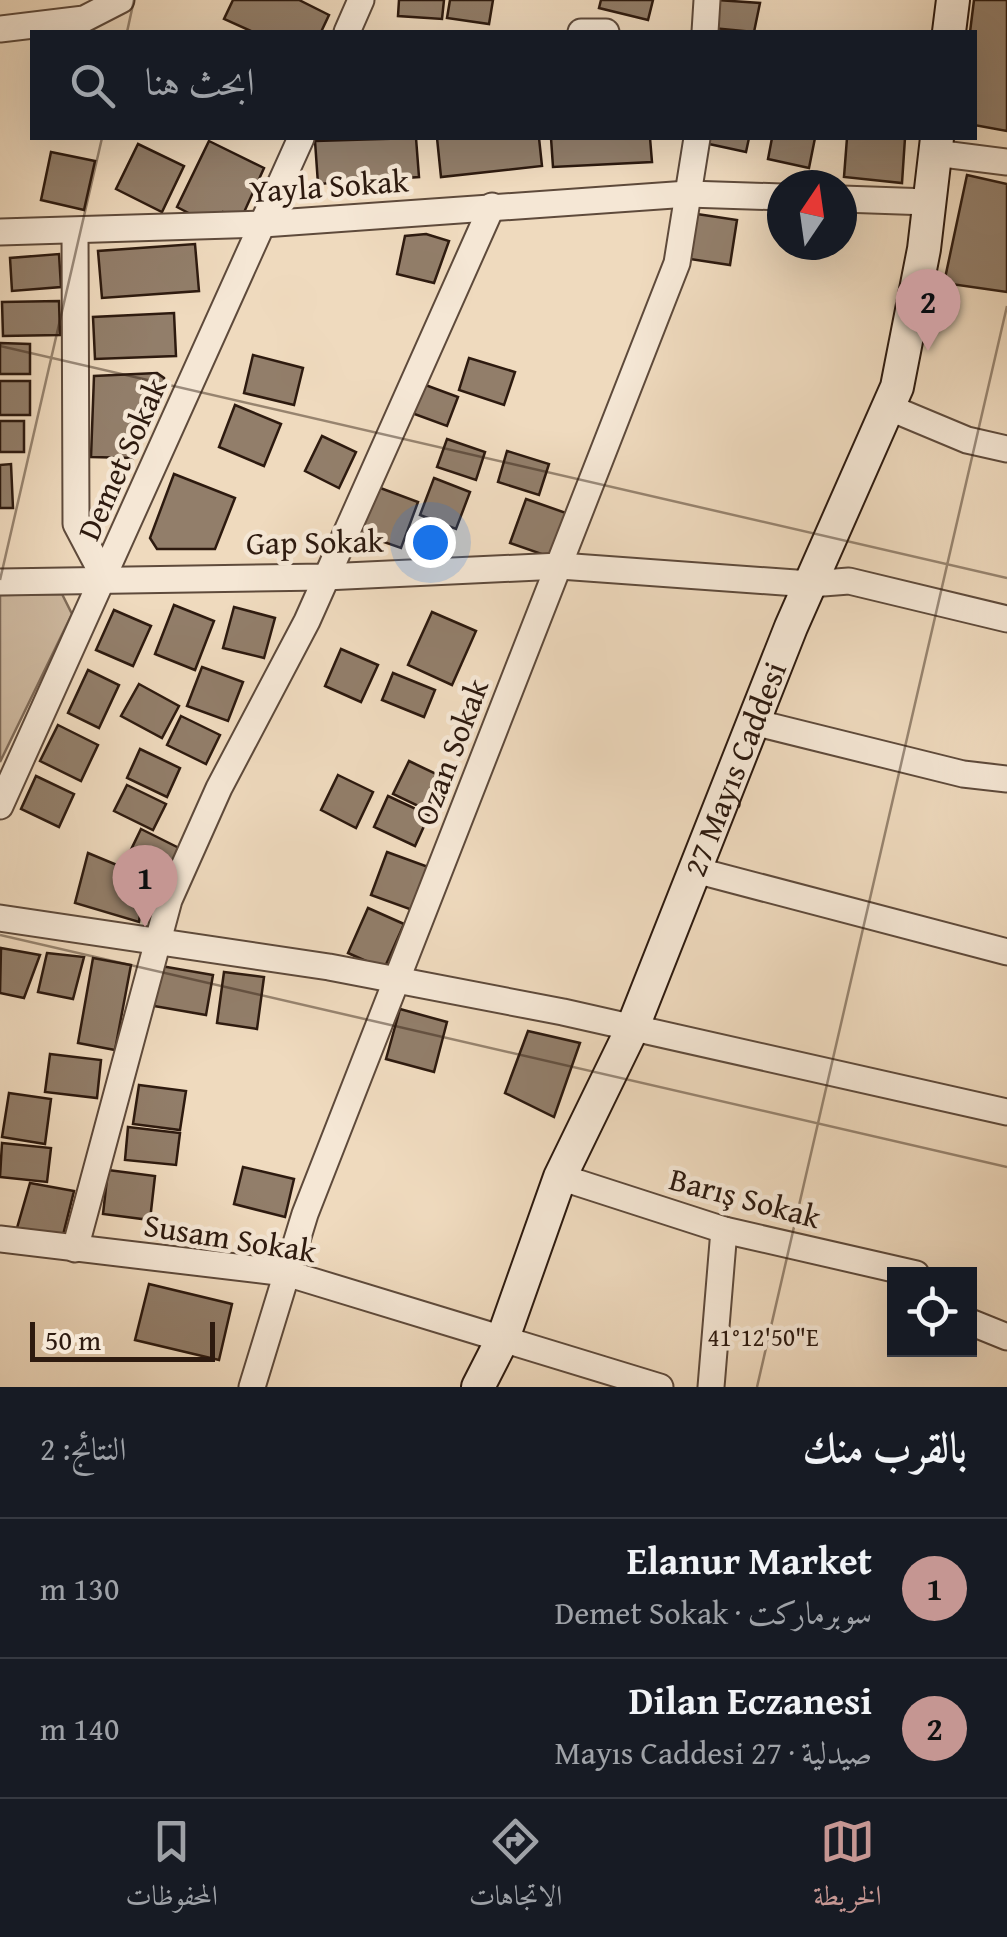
<!DOCTYPE html>
<html lang="ar">
<head>
<meta charset="utf-8">
<style>
	body { margin:0; font-family:"Gentium Book Plus",Amiri,serif; background:#242831; color:#f1f3f6; direction:rtl }
	.controls { position:absolute; right:30px; bottom:30px; display:grid; overflow:hidden; border-radius:0px; box-shadow:0 10px 40px #0002 }
	.controls button { width:90px; height:90px; display:grid; place-items:center; padding:0; border:0; border-bottom:2px solid #363941; background:#171b24; color:#f1f3f6; font:50px sans-serif }
	.compass { position:absolute; left:767px; top:170px; width:90px; height:90px; border-radius:50%; background:#171b24; box-shadow:0 10px 40px #0002; rotate:13deg }
	.scale { position:absolute; left:30px; bottom:25px; width:185px; box-sizing:border-box; padding-left:10px; border:5px solid #2d1a0f; border-top:0; font-size:28px; line-height:35px; white-space:nowrap; color:#2d1a0f; -webkit-text-stroke:8px #f5e7d5; paint-order:stroke }
	.you { position:absolute; left:430px; top:542px; width:35px; height:35px; margin:-25px; border:8px solid #fff; border-radius:50%; background:#1a73e8; box-shadow:0 0 0 15px #1a73e833 }
	.badge { display:grid; place-items:center; width:65px; height:65px; border-radius:50%; background:#c59692; color:#111; font-size:32px; font-weight:700 }
	.pin { position:absolute; translate:-50% -82px; filter:drop-shadow(0 2px 5px #0008) }
	.pin::after { content:''; position:absolute; top:52px; width:35px; height:30px; background:inherit; clip-path:polygon(0 0,100% 0,50% 100%) }
	.list { margin:0; padding:0; list-style:none }
	h2 { display:flex; justify-content:space-between; align-items:center; height:130px; margin:0; padding:0 40px; font-size:42px }
	h2 small { font-size:32px; font-weight:400; color:#9ea1a6 }
	.list li { display:grid; grid-template-columns:65px 1fr auto; gap:30px; align-items:center; box-sizing:border-box; height:140px; padding:0 40px; border-top:2px solid #363941 }
	.list b { display:block; font-size:38px; white-space:nowrap }
	.list p { margin:0; font-size:32px; white-space:nowrap; color:#9ea1a6 }
	.list em { font-size:32px; font-style:normal; color:#9ea1a6 }
	.icon { flex:none; width:55px; height:55px; fill:none; stroke:currentColor; stroke-width:2; stroke-linecap:round; stroke-linejoin:round }
	.map { position:relative; flex:none; width:1007px; height:1387px; overflow:hidden; direction:ltr }
	.search { position:absolute; background:#171b24; box-shadow:0 10px 40px #0002; left:30px; right:30px; top:30px; height:110px; display:flex; align-items:center; gap:25px; box-sizing:border-box; padding:0 35px; border-radius:0px; color:#9ea1a6; font-size:38px }
	.sheet { height:410px; background:#171b24 }
	nav { display:flex; justify-content:space-around; align-items:center; box-sizing:border-box; height:140px; border-top:2px solid #363941; background:#171b24; font-size:28px; color:#9ea1a6 }
	nav a { display:grid; justify-items:center; gap:5px }
	nav .on { color:#c59692 }
	.map>svg:first-child { display:block }
</style>
</head>
<body>
<div class="map">
<svg width="1007" height="1387" viewBox="0 0 1007 1387">
	<rect width="100%" height="100%" fill="#efdabe"/>
	<filter id="stains"><feTurbulence type="fractalNoise" baseFrequency=".002" numOctaves="4"/><feColorMatrix values="0 0 0 0 .2 0 0 0 0 .09 0 0 0 0 .02 0 0 0 .5 -.17"/></filter>
	<radialGradient id="worn" r=".72"><stop offset=".6" stop-color="#630" stop-opacity="0"/><stop offset="1" stop-color="#630" stop-opacity=".3"/></radialGradient>
	<path fill="#ceb9a0" stroke="#7e6a58" stroke-width="2.5" d="M62,594L72,614L0,762V595Z"/>
	<g fill="#927e6a" stroke="#2d1a0f" stroke-width="2.5">
		<path d="M233,0H299L329,15L321,32H253L224,19Z"/>
		<path d="M399,0H444L442,19L398,16Z"/>
		<path d="M450,0H493L489,24L447,18Z"/>
		<path d="M601,0H653L648,20L599,8Z"/>
		<path d="M717,0L760,3L754,32L712,28Z"/>
		<path d="M974,0H1007V131L974,125V32H970Z"/>
		<path d="M416,138L419,177L318,184L315,141Z"/>
		<path d="M437,138H539L542,166L441,177Z"/>
		<path d="M551,138H650L652,162L553,167Z"/>
		<path d="M710,138H749L746,152L709,144Z"/>
		<path d="M772,138H815L809,168L768,159Z"/>
		<path d="M847,138H905L902,183L844,177Z"/>
		<path d="M209,141L264,168L241,219L223,212L219,220H202L177,207Z"/>
		<path d="M138,144L184,166L162,212L116,189Z"/>
		<path d="M51,152L95,161L84,210L41,200Z"/>
		<path d="M967,175L1007,184V292L944,283Z"/>
		<path d="M697,214L737,220L730,265L690,259Z"/>
		<path d="M426,234L449,241L434,283L397,274L405,236Z"/>
		<path d="M195,244L199,291L102,298L98,251Z"/>
		<path d="M59,254L61,287L12,291L10,258Z"/>
		<path d="M59,301L60,335L3,336L2,302Z"/>
		<path d="M174,313L176,356L95,359L93,317Z"/>
		<path d="M0,343L30,344V374H0Z"/>
		<path d="M253,355L303,368L294,405L244,393Z"/>
		<path d="M469,358L515,372L504,405L459,390Z"/>
		<path d="M157,373L164,378V388L133,458L91,457L94,376Z"/>
		<rect x="0" y="381" width="30" height="34"/>
		<path d="M420,383L458,397L447,426L409,412Z"/>
		<path d="M235,405L281,424L264,466L219,447Z"/>
		<rect x="0" y="421" width="24" height="31"/>
		<path d="M322,436L356,452L339,488L305,471Z"/>
		<path d="M447,439L485,452L476,480L437,467Z"/>
		<path d="M507,451L549,464L539,495L498,482Z"/>
		<path d="M11,464L13,508H0V465Z"/>
		<path d="M174,474L235,498L215,549H157L150,538Z"/>
		<path d="M434,478L470,492L456,529L420,515Z"/>
		<path d="M375,486L418,502L401,548L358,533Z"/>
		<path d="M526,499L566,513L550,557L510,543Z"/>
		<path d="M174,605L214,621L195,670L155,654Z"/>
		<path d="M234,607L275,618L264,658L223,648Z"/>
		<path d="M114,610L151,626L133,666L96,650Z"/>
		<path d="M432,612L476,631L452,685L408,665Z"/>
		<path d="M341,649L378,665L361,702L325,686Z"/>
		<path d="M202,667L243,682L228,721L187,706Z"/>
		<path d="M88,670L119,685L99,728L68,713Z"/>
		<path d="M393,673L435,690L424,717L382,700Z"/>
		<path d="M139,684L179,706L162,738L121,716Z"/>
		<path d="M181,716L220,735L206,764L167,745Z"/>
		<path d="M58,725L98,745L81,781L40,761Z"/>
		<path d="M140,749L180,768L167,797L127,778Z"/>
		<path d="M409,761L449,780L433,813L393,794Z"/>
		<path d="M338,775L373,792L356,828L321,810Z"/>
		<path d="M36,776L74,794L59,827L21,809Z"/>
		<path d="M127,785L166,804L153,830L114,811Z"/>
		<path d="M388,796L429,815L415,846L374,827Z"/>
		<path d="M141,829L181,849L166,879L126,860Z"/>
		<path d="M387,852L431,868L415,911L371,895Z"/>
		<path d="M88,853L117,865L115,872L126,875L124,880L144,885L139,922L75,903Z"/>
		<path d="M368,908L404,924L384,969L348,953Z"/>
		<path d="M1,948L40,955L24,998L0,993Z"/>
		<path d="M47,953L84,957L73,999L38,992Z"/>
		<path d="M93,958L131,965L115,1050L78,1043Z"/>
		<path d="M161,966L213,975L206,1015L154,1006Z"/>
		<path d="M224,972L264,977L257,1029L217,1023Z"/>
		<path d="M400,1009L447,1022L434,1072L386,1059Z"/>
		<path d="M528,1031L580,1043L554,1117L505,1093Z"/>
		<path d="M50,1054L101,1060L97,1098L45,1092Z"/>
		<path d="M139,1085L186,1091L180,1130L133,1124Z"/>
		<path d="M9,1093L51,1099L45,1144L2,1137Z"/>
		<path d="M128,1127L180,1133L176,1165L125,1160Z"/>
		<path d="M2,1143L51,1148L47,1182L0,1177Z"/>
		<path d="M243,1167L294,1179L285,1217L234,1204Z"/>
		<path d="M108,1170L155,1176L150,1220L103,1214Z"/>
		<path d="M30,1183L74,1191L63,1235L17,1228Z"/>
		<path d="M149,1284L232,1304L219,1360L135,1340Z"/>
	</g>
	<g fill="none" stroke-linecap="round" stroke-linejoin="round">
		<g stroke="#5e4a3b" stroke-width="29">
			<g id="street">
				<path d="M0,29L84,19L121,0"/>
				<path d="M347,32L361,0"/>
				<path d="M581,32H606"/>
				<path d="M705,32L707,0"/>
				<path d="M935,153L1007,162"/>
				<path d="M842,199L929,202"/>
				<path d="M0,232L263,224L688,194L782,197"/>
				<path d="M75,232L76,524L104,577"/>
				<path d="M888,407L967,440L1007,449"/>
				<path d="M0,582L325,577L560,566L810,584L849,581L1007,619"/>
				<path d="M753,722L963,774L1007,779"/>
				<path d="M0,806L301,138"/>
				<path d="M695,870L1007,952"/>
				<path d="M0,918L329,967L563,1012L1007,1112"/>
				<path d="M560,1177L724,1230L916,1274"/>
				<path d="M0,1239L286,1273L660,1387"/>
				<path d="M75,1249L169,900L219,788L307,621L492,206"/>
				<path d="M970,1322L1007,1337"/>
				<path d="M252,1387L305,1214L677,263L697,138"/>
				<path d="M711,1387L724,1230"/>
			</g>
		</g>
		<g stroke="#2d1a0f" stroke-width="36">
			<g id="secondary">
				<path d="M949,32L953,0"/>
				<path id="s1" d="M478,1387L503,1338L560,1177L632,1029L791,627L897,387L924,249L937,138"/>
			</g>
		</g>
		<use href="#street" stroke="#f5e7d5" stroke-width="25"/>
		<use href="#secondary" stroke="#f5e7d5" stroke-width="32"/>
	</g>
	<path fill="none" stroke="#2d1a0f" stroke-width="2.5" stroke-opacity="0.45" d="M127,32L134,0M0,346L1007,578M0,580L102,138M0,935L1007,1167M757,1387L1007,306"/>
	<g text-anchor="middle" stroke-width="9" stroke-linejoin="round" paint-order="stroke">
		<g font-size="32" fill="#2d1a0f" stroke="#f5e7d5">
			<text transform="translate(329 186) rotate(-4)" y="11">Yayla Sokak</text>
			<text transform="translate(122 459) rotate(-66)" y="11">Demet Sokak</text>
			<text transform="translate(315 542) rotate(-1)" y="11">Gap Sokak</text>
			<text transform="translate(451 752) rotate(-69)" y="11">Ozan Sokak</text>
			<text dy="11" stroke="none"><textPath href="#s1" startOffset="670">27 Mayıs Caddesi</textPath></text>
			<text transform="translate(745 1198) rotate(15)" y="11">Barış Sokak</text>
			<text transform="translate(230 1238) rotate(9)" y="11">Susam Sokak</text>
		</g>
	</g>
	<g font-size="25" text-anchor="middle" fill="#2d1a0f" stroke="#f5e7d5" stroke-width="9" stroke-linejoin="round" paint-order="stroke">
		<text x="763" y="1346">41°12'50"E</text>
	</g>
	<rect width="100%" height="100%" filter="url(#stains)"/>
	<rect width="100%" height="100%" fill="url(#worn)"/>
</svg>
<div class="controls">
<button><svg class="icon" aria-label="locate" viewBox="0 0 24 24"><circle cx="12" cy="12" r="6"/><path d="M12 2v4M12 18v4M2 12h4M18 12h4"/></svg></button>
</div>
<svg class="compass" viewBox="-18 -18 36 36"><path d="M0-13l5 13h-10z" fill="#e53935"/><path d="M0 13l5-13h-10z" fill="#9ea1a6"/></svg>
<div class="scale">50 m</div>
<div class="you"></div>
<div class="pin badge" style="left:145px;top:927px">1</div>
<div class="pin badge" style="left:928px;top:351px">2</div>
<div class="search"><svg class="icon" aria-label="search" viewBox="0 0 24 24"><circle cx="10" cy="10" r="6"/><path d="M15 15l6 6"/></svg>ابحث هنا</div>
</div>
<section class="sheet">
<h2>بالقرب منك<small>النتائج: 2</small></h2>
<ul class="list">
<li><span class="badge">1</span><div><b>Elanur Market</b><p>سوبرماركت · Demet Sokak</p></div><em>130 m</em></li>
<li><span class="badge">2</span><div><b>Dilan Eczanesi</b><p>صيدلية · 27 Mayıs Caddesi</p></div><em>140 m</em></li>
</ul>
</section>
<nav>
<a class="on"><svg class="icon" aria-label="map" viewBox="0 0 24 24"><path d="M3 6l6-2 6 2 6-2v14l-6 2-6-2-6 2zM9 4v14M15 6v14"/></svg>الخريطة</a>
<a><svg class="icon" aria-label="directions" viewBox="0 0 24 24"><path d="M12 3l9 9-9 9-9-9zM9 14v-3h6M13 9l2 2-2 2"/></svg>الاتجاهات</a>
<a><svg class="icon" aria-label="saved" viewBox="0 0 24 24"><path d="M7 4h10v16l-5-4-5 4z"/></svg>المحفوظات</a>
</nav>
</body>
</html>
